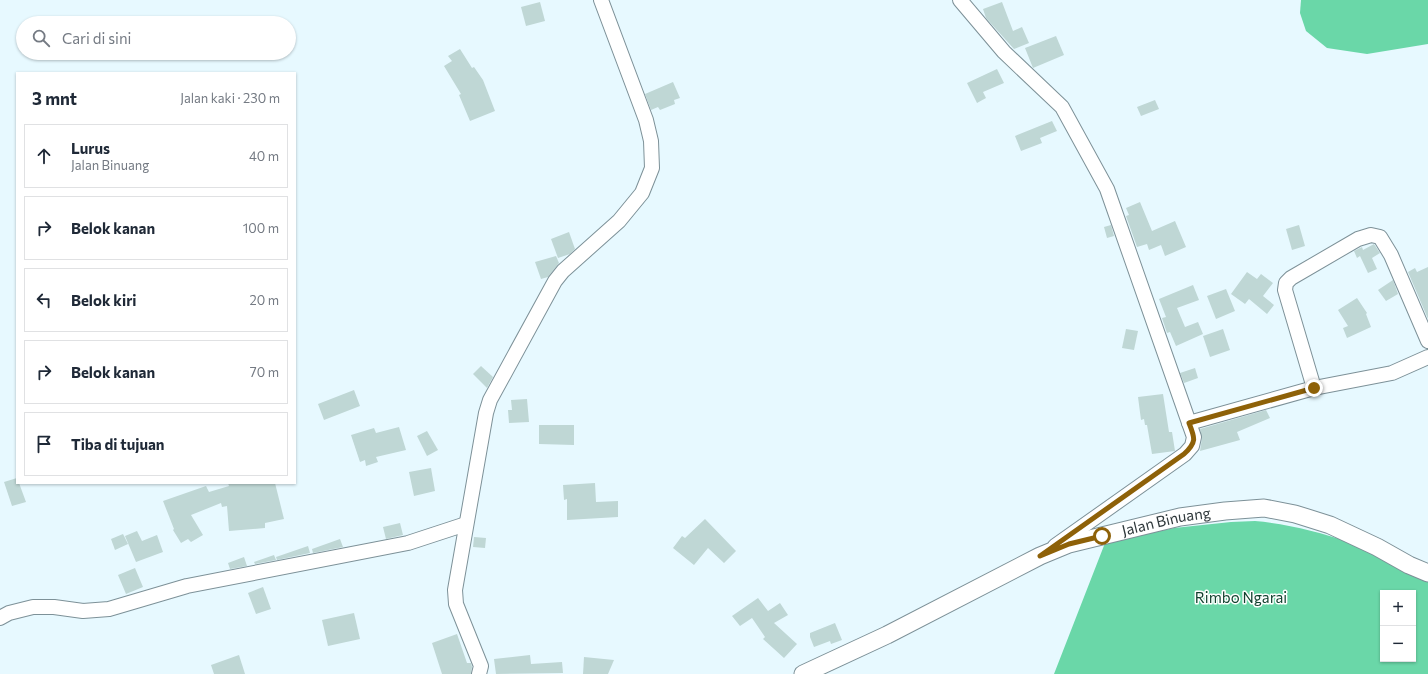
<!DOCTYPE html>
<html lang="id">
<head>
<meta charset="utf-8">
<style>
	body { margin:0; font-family:Commissioner,sans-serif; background:#f2f2f3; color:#1f2937 }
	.controls { position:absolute; right:12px; bottom:12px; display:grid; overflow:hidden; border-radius:0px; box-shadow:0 1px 3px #0004 }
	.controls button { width:36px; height:36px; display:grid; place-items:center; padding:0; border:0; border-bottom:1px solid #e0e1e3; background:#fff; color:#1f2937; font:20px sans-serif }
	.stop { position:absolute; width:12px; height:12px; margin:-9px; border:3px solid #8e6108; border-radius:50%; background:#fff }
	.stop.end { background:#8e6108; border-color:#fff; box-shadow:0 1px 4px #0008 }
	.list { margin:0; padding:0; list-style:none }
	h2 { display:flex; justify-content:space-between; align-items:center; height:52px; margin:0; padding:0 16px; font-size:17px }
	h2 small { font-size:13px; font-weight:400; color:#747a83 }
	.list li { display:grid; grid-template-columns:26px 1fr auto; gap:12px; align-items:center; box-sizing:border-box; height:64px; margin:0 8px 8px; padding:0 8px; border:1px solid #e0e1e3; border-radius:0px }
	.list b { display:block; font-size:15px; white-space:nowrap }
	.list p { margin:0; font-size:13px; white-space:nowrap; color:#747a83 }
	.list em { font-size:13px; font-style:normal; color:#747a83 }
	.icon { flex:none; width:22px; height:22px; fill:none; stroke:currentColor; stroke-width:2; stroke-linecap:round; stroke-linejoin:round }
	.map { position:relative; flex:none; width:1428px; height:674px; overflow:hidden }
	.search { position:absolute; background:#fff; box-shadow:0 1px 3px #0004; left:16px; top:16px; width:280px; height:44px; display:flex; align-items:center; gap:10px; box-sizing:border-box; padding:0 14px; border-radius:22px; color:#747a83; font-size:15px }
	.panel { position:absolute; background:#fff; box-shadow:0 1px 3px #0004; left:16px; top:72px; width:280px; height:412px; border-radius:0px }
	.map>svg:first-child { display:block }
</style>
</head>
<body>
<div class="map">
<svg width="1428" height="674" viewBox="0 0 1428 674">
	<rect width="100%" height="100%" fill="#e7f9ff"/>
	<g fill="#6ad7a8" fill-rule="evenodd">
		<path d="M1301,0H1428V44L1367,54L1327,48L1306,31L1300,13Z"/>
		<path d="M1255,521C1315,526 1372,550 1428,571V674H1054L1105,543L1174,528L1231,522ZM1383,593H1413V659H1383Z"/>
	</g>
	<g fill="#bfd7d5">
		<path d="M540,2L545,21L526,26L521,7Z"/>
		<path d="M1002,2L1013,31L1022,27L1029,43L1014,49L986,18L983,9Z"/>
		<path d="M1056,36L1064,55L1033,68L1025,48Z"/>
		<path d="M460,49L472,68L474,67L483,80L495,111L470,121L459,95L461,94L444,66L452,61L448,56Z"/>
		<path d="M997,69L1004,83L983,92L986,98L977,103L967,83Z"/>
		<path d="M673,82L680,98L674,100L675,104L660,110L658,107L651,110L645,94Z"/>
		<path d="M1155,100L1159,109L1141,116L1137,107Z"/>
		<path d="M1052,121L1057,131L1040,138L1042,143L1021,151L1015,136Z"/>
		<path d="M1140,202L1152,231L1175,221L1186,247L1165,256L1161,245L1149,250L1147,244L1137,247L1126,216L1129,215L1126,208Z"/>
		<path d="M1111,225L1114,236L1107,238L1104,227Z"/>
		<path d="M1299,225L1305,246L1292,250L1286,229Z"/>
		<path d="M569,232L575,249L570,254L558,258L551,239Z"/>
		<path d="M1374,244L1380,253L1372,258L1377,269L1368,273L1360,256L1357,258L1354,251L1362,247L1363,250Z"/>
		<path d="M556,256L559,263L548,277L541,279L535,262Z"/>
		<path d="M1428,267V319L1408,272L1415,268L1417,272Z"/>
		<path d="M1247,272L1257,279L1261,274L1273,283L1263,296L1274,305L1267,314L1249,299L1245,304L1231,294Z"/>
		<path d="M1393,280L1398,294L1386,301L1378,290Z"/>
		<path d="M1193,285L1199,300L1177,308L1185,327L1198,322L1203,334L1176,346L1170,332L1167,333L1162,318L1166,317L1159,299Z"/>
		<path d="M1226,289L1235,311L1216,319L1207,296Z"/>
		<path d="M1357,298L1367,313L1366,314L1371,327L1347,338L1343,328L1348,326L1338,310Z"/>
		<path d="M1126,329L1138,331L1134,350L1122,348Z"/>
		<path d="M1223,329L1230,350L1210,357L1203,336Z"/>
		<path d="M481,366L493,377L487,388L473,374Z"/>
		<path d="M1195,368L1198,378L1184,383L1180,373Z"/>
		<path d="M354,390L360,406L324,420L318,404Z"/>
		<path d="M1163,394L1169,432H1172L1175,451L1152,454L1147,425H1145L1144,419L1141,420L1138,397Z"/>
		<path d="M527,399L529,422L509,423L508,410H512L511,400Z"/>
		<path d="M1266,410L1270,418L1237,432L1240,440L1200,451L1202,438L1200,429Z"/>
		<path d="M539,425H574V445L539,444Z"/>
		<path d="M399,427L406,450L376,457L378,462L366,466L365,460L360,462L351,435L374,428L376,433Z"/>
		<path d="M427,431L438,450L427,456L417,436Z"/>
		<path d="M431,468L435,491L414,496L409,472Z"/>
		<path d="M17,478V483H19L26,502L12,506L4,482Z"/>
		<path d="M228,483H275L284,519L265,523V528L229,531L227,506L222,507L221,503L191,515L203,535L191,542L188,539L181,543L173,530L174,529L163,501L206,486L209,492L229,486Z"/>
		<path d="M595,483L596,502L618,501V517L567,520V499L564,500L563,485Z"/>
		<path d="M705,519L736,551L724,563L708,548L694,565L673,548L682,536L685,538Z"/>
		<path d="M400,523L403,535L386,539L383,527Z"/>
		<path d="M137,531L142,541L157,535L163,552L136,562L125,536Z"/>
		<path d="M123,534L128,544L115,550L111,539Z"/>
		<path d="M474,537L486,538L485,548L473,547Z"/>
		<path d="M340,539L343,547L313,553L312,549Z"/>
		<path d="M308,546L310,553L277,560L276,557Z"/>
		<path d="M274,555L276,560L255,564L254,562Z"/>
		<path d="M244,557L247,566L230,569L228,563Z"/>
		<path d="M135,568L143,587L126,594L118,575Z"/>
		<path d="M263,587L271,609L256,614L248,593Z"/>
		<path d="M758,598L768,611L780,603L788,615L774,623L797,644L784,658L763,639L765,637L752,618L740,626L732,616Z"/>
		<path d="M354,613L360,639L328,646L322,620Z"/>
		<path d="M835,623L842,640L831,644L830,641L814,647L810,637V633Z"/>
		<path d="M457,634L467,663H471L472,667L471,674H442L432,643Z"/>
		<path d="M239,655L245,674H214L211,665Z"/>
		<path d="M530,655L531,664L562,662L563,673L496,674L494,659Z"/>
		<path d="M584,657L614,660L608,674H583Z"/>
	</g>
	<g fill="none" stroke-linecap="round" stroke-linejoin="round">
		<g stroke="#7d9198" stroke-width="16">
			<g id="minor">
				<path d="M960,0L1004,52L1062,107L1107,189L1194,437L1192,446L1185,454L1055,546"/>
				<path d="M1314,388L1285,290L1286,283L1291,278L1358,239L1371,235L1380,237L1391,255L1428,341"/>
				<path d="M1189,423L1314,388L1392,373L1428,357"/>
				<path d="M0,618L9,613L33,607H54L83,611L109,609L187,586L408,543L466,524"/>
				<path d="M479,674L481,666L456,604L455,590L486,413L490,400L555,281L563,271L619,221L642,193L652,168L651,141L646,120L601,0"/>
			</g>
		</g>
		<g stroke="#7d9198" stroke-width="19">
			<g id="major">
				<path id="s1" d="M803,674L887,635L1040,556L1069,544L1180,517L1225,511L1264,508L1295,514L1330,525L1377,547L1409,565L1428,573"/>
			</g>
		</g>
		<use href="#minor" stroke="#fff" stroke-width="14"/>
		<use href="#major" stroke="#fff" stroke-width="17"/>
	</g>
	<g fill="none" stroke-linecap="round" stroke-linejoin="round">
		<path stroke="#8e6108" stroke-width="5" d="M1102,536L1069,544L1040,556L1184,454C1197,442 1195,438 1189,423L1314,388"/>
	</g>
	<g text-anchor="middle" stroke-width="3" stroke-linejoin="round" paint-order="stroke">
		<g font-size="15" fill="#2f383b" stroke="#fff">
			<text dy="5" stroke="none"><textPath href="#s1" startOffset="396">Jalan Binuang</textPath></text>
		</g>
		<g font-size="15" fill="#12422f" stroke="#fff">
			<text x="1241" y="603">Rimbo Ngarai</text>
		</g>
	</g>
</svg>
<div class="controls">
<button>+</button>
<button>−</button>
</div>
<div class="stop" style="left:1102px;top:536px"></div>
<div class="stop end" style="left:1314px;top:388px"></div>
<div class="search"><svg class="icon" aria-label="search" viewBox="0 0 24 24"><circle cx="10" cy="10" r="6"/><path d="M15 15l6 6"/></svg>Cari di sini</div>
<section class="panel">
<h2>3 mnt<small>Jalan kaki · 230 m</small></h2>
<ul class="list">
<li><svg class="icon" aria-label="ahead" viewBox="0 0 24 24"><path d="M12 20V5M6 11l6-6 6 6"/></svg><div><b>Lurus</b><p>Jalan Binuang</p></div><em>40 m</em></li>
<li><svg class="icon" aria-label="right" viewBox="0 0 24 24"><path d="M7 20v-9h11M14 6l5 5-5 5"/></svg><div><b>Belok kanan</b></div><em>100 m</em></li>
<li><svg class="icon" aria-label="left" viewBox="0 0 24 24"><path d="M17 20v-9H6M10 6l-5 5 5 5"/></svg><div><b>Belok kiri</b></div><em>20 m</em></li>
<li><svg class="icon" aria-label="right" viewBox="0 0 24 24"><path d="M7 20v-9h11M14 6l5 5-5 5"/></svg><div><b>Belok kanan</b></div><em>70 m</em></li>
<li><svg class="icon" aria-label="arrive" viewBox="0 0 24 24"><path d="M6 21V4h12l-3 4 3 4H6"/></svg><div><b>Tiba di tujuan</b></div></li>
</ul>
</section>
</div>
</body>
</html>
